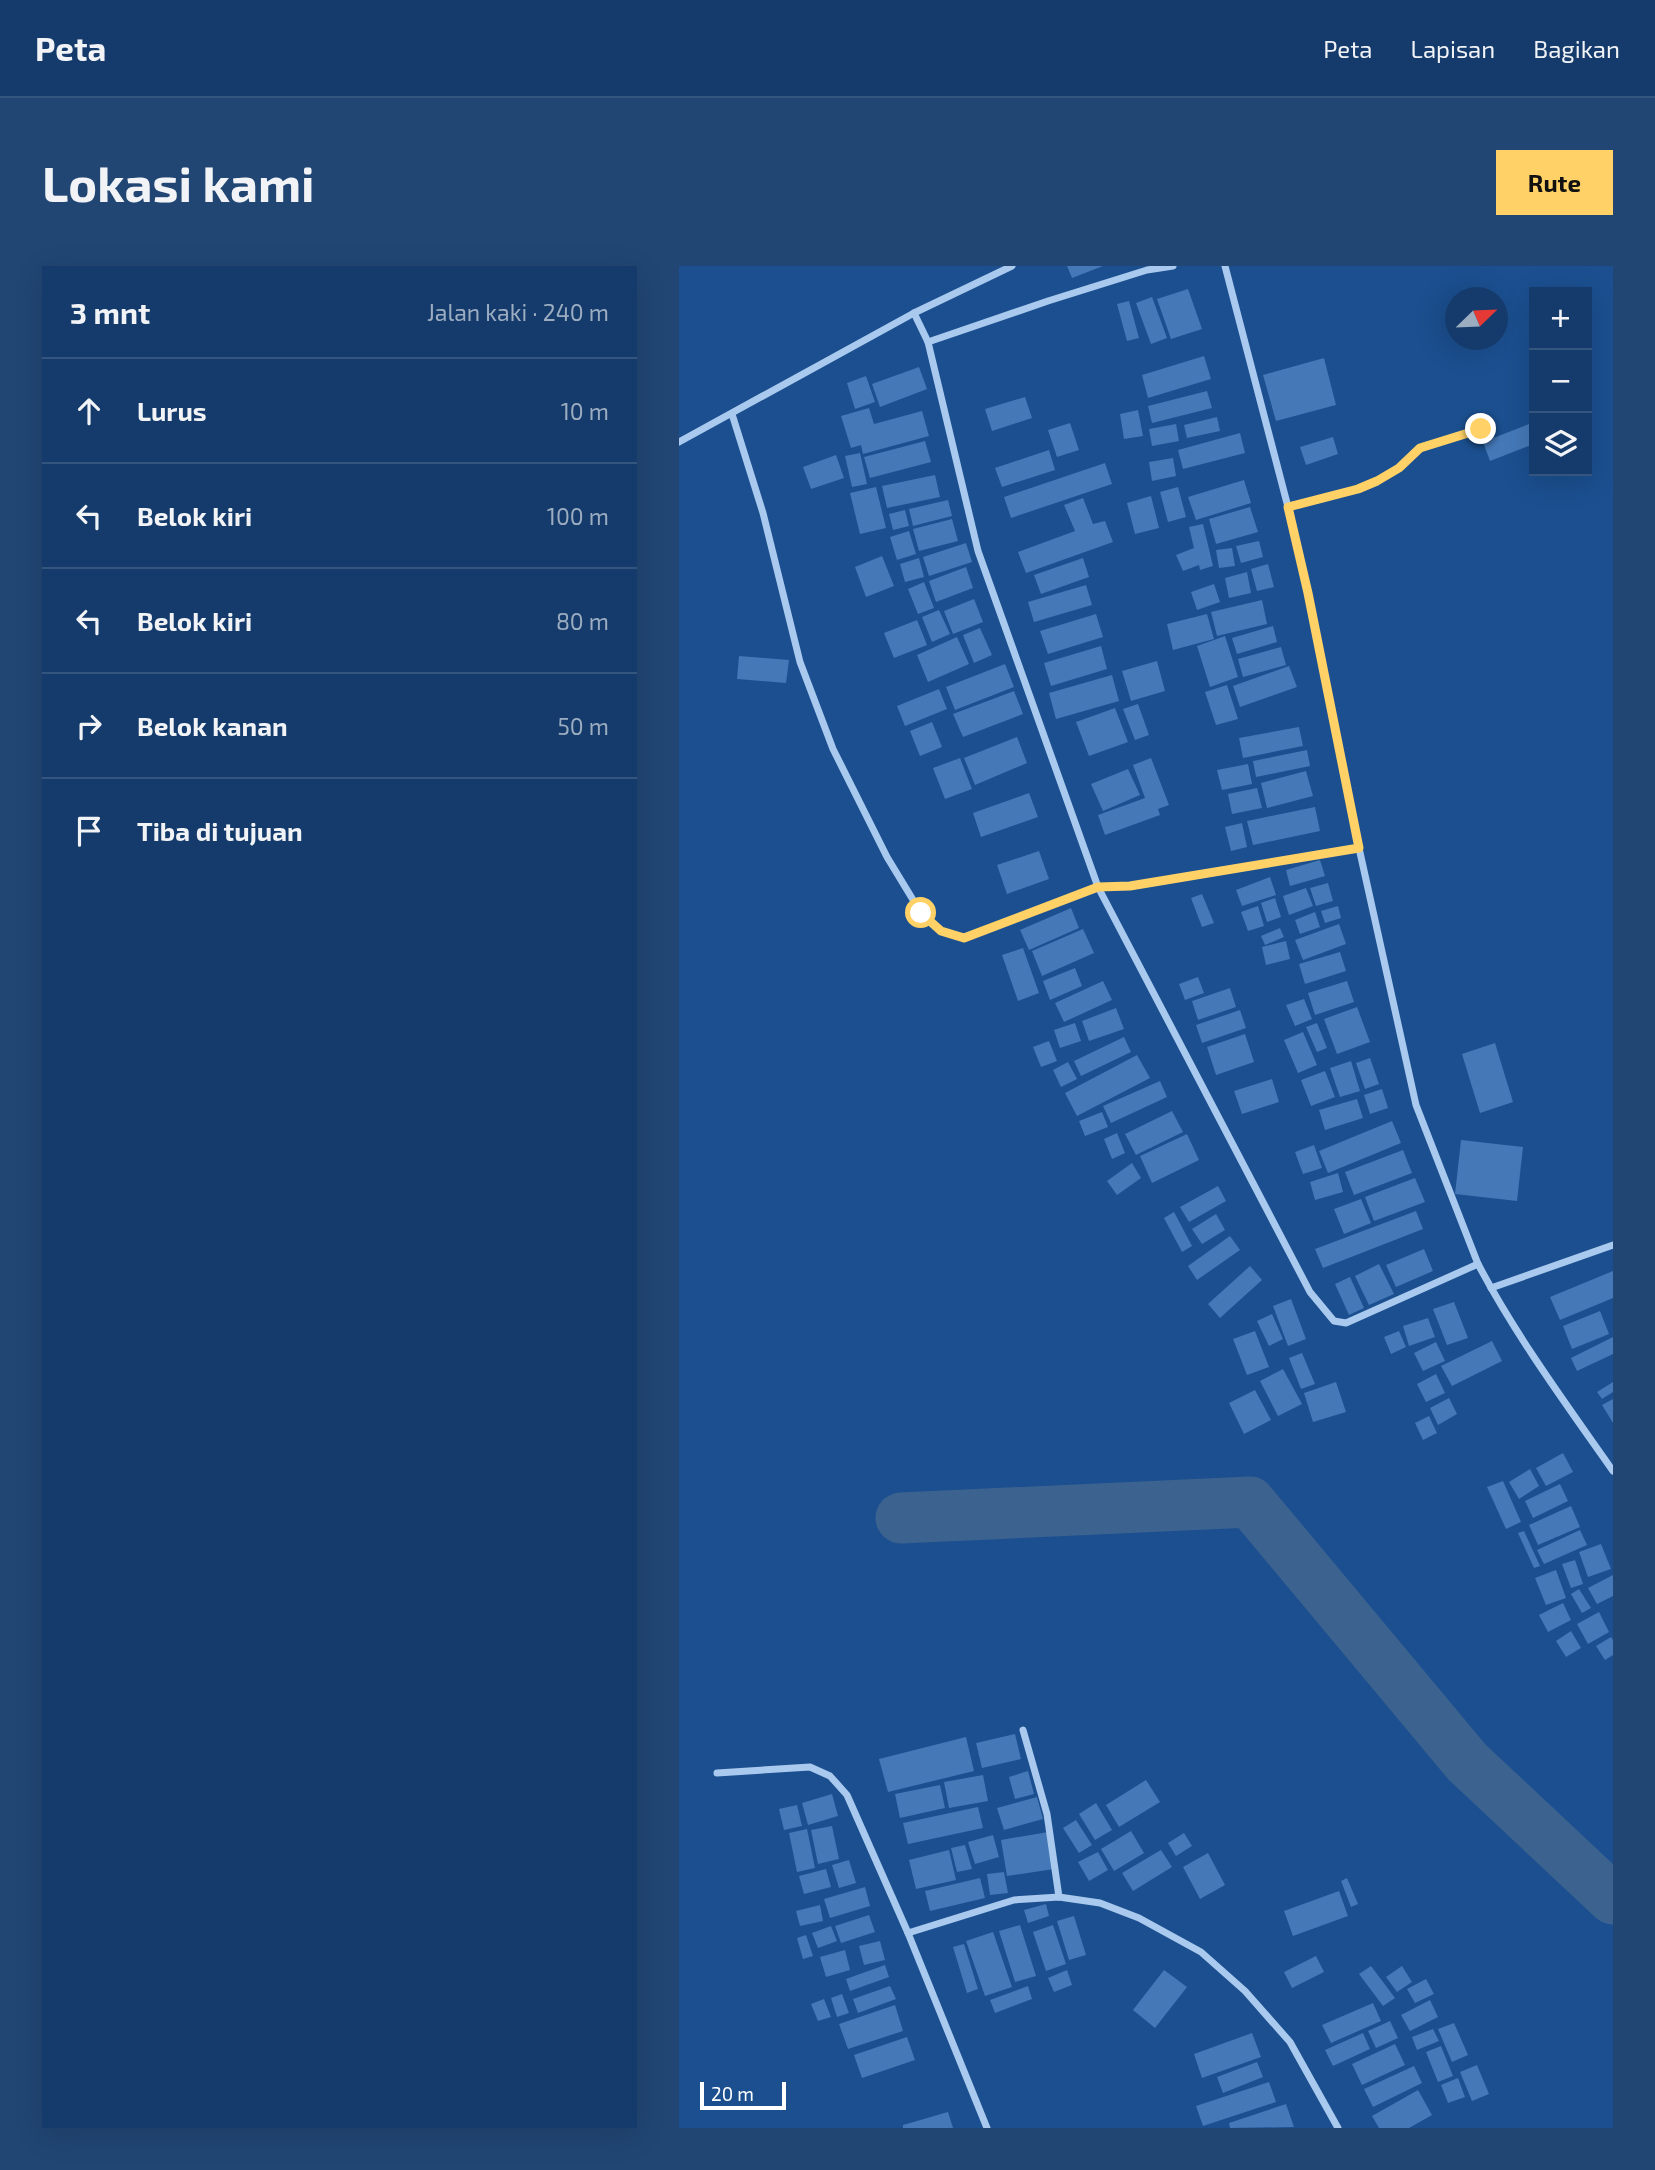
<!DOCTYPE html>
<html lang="id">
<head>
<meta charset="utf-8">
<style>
	body { margin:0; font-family:"Exo 2",sans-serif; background:#214673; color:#f1f3f6 }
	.controls { position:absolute; right:21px; top:21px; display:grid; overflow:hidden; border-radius:0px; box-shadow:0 7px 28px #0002 }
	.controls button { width:63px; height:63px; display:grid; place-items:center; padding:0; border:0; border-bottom:2px solid #33557e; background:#143b6b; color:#f1f3f6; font:35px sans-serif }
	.compass { position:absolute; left:766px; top:21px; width:63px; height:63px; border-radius:50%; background:#143b6b; box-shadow:0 7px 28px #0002; rotate:67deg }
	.scale { position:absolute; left:21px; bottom:18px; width:86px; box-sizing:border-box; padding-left:7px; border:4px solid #fff; border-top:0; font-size:19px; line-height:24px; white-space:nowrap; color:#fff; -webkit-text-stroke:5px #1b4f8f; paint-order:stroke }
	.stop { position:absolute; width:21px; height:21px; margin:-16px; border:5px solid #ffd166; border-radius:50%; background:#fff }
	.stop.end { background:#ffd166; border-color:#fff; box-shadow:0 2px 7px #0008 }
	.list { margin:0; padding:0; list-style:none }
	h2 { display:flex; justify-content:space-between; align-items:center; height:91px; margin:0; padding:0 28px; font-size:30px }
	h2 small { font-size:23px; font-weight:400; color:#9dadc1 }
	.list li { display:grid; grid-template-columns:46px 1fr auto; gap:21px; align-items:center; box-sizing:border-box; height:105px; padding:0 28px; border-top:2px solid #33557e }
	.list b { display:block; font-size:26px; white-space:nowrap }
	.list em { font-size:23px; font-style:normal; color:#9dadc1 }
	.icon { flex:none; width:38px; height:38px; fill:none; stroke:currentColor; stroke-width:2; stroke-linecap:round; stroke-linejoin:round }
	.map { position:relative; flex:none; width:934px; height:1862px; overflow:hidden; border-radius:0px }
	header { display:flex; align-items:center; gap:42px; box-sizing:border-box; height:98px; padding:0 35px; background:#143b6b; border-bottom:2px solid #33557e }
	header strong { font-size:33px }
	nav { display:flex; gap:38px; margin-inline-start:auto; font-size:24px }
	.intro { display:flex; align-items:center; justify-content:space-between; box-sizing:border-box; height:168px; padding:0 42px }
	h1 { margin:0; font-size:49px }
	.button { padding:18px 32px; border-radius:0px; background:#ffd166; color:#111; font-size:24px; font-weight:700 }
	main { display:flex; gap:42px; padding:0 42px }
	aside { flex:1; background:#143b6b; border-radius:0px; box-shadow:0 7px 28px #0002 }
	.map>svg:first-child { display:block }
</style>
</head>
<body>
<header>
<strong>Peta</strong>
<nav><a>Peta</a><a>Lapisan</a><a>Bagikan</a></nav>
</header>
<div class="intro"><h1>Lokasi kami</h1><a class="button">Rute</a></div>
<main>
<aside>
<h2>3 mnt<small>Jalan kaki · 240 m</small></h2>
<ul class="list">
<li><svg class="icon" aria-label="ahead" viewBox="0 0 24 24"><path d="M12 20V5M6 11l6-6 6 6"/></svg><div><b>Lurus</b></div><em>10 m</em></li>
<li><svg class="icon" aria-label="left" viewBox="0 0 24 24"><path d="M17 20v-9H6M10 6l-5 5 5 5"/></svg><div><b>Belok kiri</b></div><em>100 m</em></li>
<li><svg class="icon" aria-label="left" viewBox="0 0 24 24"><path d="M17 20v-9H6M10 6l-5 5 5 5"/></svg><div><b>Belok kiri</b></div><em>80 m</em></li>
<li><svg class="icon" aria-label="right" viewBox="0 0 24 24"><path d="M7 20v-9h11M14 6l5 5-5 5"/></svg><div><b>Belok kanan</b></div><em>50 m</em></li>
<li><svg class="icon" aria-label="arrive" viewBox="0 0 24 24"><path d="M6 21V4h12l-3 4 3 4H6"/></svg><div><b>Tiba di tujuan</b></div></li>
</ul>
</aside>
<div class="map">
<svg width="934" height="1862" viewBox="0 0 934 1862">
	<rect width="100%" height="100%" fill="#1b4f8f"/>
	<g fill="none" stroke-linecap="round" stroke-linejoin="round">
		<path stroke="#3c6290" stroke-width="51" d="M222,1252L571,1236L788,1496L934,1633"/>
	</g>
	<g fill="#4478b7">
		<path d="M388,0H424L393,12Z"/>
		<path d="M509,23L523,63L492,73L478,33Z"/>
		<path d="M473,31L488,72L472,78L457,37Z"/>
		<path d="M450,35L460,72L448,75L438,38Z"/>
		<path d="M525,90L532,113L469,132L463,109Z"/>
		<path d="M645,92L657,139L597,155L584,109Z"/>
		<path d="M240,101L248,123L201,141L193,118Z"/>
		<path d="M187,110L196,136L176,143L168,117Z"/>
		<path d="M528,125L533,142L473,157L469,140Z"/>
		<path d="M346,131L353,152L313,165L306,143Z"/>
		<path d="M190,142L195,158L243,145L250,170L184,188L182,179L172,182L162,150Z"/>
		<path d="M459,144L464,170L445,173L441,148Z"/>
		<path d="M538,151L541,165L508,172L505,159Z"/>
		<path d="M855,156V178L811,195L804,176Z"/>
		<path d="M391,157L400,184L378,191L369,164Z"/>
		<path d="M497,158L500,175L473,180L470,163Z"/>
		<path d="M561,167L566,187L504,203L499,184Z"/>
		<path d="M654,171L659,188L627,199L621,181Z"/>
		<path d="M246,175L252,196L191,212L185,191Z"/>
		<path d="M370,184L376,204L323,221L316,202Z"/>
		<path d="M181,187L188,218L173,221L166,190Z"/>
		<path d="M157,189L165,212L132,223L124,201Z"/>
		<path d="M494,192L497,210L473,215L470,196Z"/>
		<path d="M426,197L433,218L332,252L325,231Z"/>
		<path d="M256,209L261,231L208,242L203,220Z"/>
		<path d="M565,214L572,237L517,254L509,231Z"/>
		<path d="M197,221L207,262L181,268L171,227Z"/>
		<path d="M499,221L507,251L489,256L481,226Z"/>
		<path d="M472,230L480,262L456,268L448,237Z"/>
		<path d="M404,232L414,258L426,255L434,276L347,307L339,286L396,265L385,239Z"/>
		<path d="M269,234L273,250L234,260L230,243Z"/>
		<path d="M571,241L579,266L537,278L530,253Z"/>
		<path d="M226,244L230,260L214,264L210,248Z"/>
		<path d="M273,253L279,275L240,285L234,263Z"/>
		<path d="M524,258L534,300L521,304L520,299L504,305L497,289L515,282L510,261Z"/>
		<path d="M230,265L237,288L218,294L211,271Z"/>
		<path d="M580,275L584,291L562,297L557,280Z"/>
		<path d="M287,277L293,296L250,310L244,291Z"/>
		<path d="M553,282L556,300L540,302L537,284Z"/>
		<path d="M203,290L215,320L187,331L176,301Z"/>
		<path d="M240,292L245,311L226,316L221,298Z"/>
		<path d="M404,292L410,311L362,328L355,309Z"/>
		<path d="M589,298L595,321L578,325L572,303Z"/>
		<path d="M287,301L294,322L257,336L250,315Z"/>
		<path d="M568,306L572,327L550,332L546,312Z"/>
		<path d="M245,316L255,342L239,348L229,323Z"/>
		<path d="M535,318L541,336L518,344L512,326Z"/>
		<path d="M407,319L413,339L355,356L349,336Z"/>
		<path d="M295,333L304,356L274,368L265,345Z"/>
		<path d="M583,334L588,358L538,370L532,346Z"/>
		<path d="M260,344L271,368L253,376L243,351Z"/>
		<path d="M417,348L424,371L369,388L361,365Z"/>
		<path d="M528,348L535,373L494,384L488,358Z"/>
		<path d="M238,354L248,379L215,392L205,367Z"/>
		<path d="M594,360L598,376L558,388L553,372Z"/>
		<path d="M301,362L313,389L295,397L284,369Z"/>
		<path d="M546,370L559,411L531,421L518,380Z"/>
		<path d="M278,371L290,398L249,416L238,389Z"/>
		<path d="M422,380L428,403L372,420L365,397Z"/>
		<path d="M602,381L607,399L564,411L559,393Z"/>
		<path d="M60,390L110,394L107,417L58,413Z"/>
		<path d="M478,395L486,425L452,435L443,405Z"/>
		<path d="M326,398L335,421L276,444L267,421Z"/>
		<path d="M610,400L618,421L561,441L554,420Z"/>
		<path d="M433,409L440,435L377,453L370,427Z"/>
		<path d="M548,419L559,453L537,459L526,426Z"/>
		<path d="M260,423L268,443L226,460L218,440Z"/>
		<path d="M335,425L344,448L284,471L274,448Z"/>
		<path d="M459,438L470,469L456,474L444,443Z"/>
		<path d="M436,442L449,476L410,490L397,456Z"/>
		<path d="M253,456L263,481L241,490L231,465Z"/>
		<path d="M620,461L624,480L564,492L560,472Z"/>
		<path d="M338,471L348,497L296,519L285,492Z"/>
		<path d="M628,484L631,500L577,511L574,495Z"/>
		<path d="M281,492L293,523L266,533L254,502Z"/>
		<path d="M472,492L490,539L479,543L481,549L426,569L419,549L466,532L454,499Z"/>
		<path d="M569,498L573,518L543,524L538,504Z"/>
		<path d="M449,503L461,529L424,545L412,518Z"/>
		<path d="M627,505L634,530L588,542L582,517Z"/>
		<path d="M578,522L583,542L553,548L549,528Z"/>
		<path d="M350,527L359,551L302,571L294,547Z"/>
		<path d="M636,541L641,565L574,579L568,555Z"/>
		<path d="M563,557L568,581L552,585L546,561Z"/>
		<path d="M360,585L370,613L328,628L318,599Z"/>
		<path d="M641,594L646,610L611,620L607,604Z"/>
		<path d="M591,611L597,629L563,640L557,624Z"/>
		<path d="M649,617L654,635L637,640L631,622Z"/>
		<path d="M627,622L634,640L610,649L604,630Z"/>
		<path d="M523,628L535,657L523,661L512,632Z"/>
		<path d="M596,632L602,651L588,656L582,637Z"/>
		<path d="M579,640L585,660L569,665L562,646Z"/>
		<path d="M659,640L662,652L646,657L642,645Z"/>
		<path d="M392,642L400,662L350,684L341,664Z"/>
		<path d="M636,646L641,661L621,668L616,654Z"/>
		<path d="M660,658L667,678L624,694L616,674Z"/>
		<path d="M601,662L605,671L586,679L582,670Z"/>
		<path d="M404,663L415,687L363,710L353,685Z"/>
		<path d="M607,675L611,693L587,699L583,681Z"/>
		<path d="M344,682L360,727L339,735L323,689Z"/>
		<path d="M661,686L667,705L626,718L620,698Z"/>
		<path d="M396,702L403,720L371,734L364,715Z"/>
		<path d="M519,711L525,727L506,734L500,718Z"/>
		<path d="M424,715L433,734L385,756L376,737Z"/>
		<path d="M668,715L675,736L636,749L629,727Z"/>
		<path d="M551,722L557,741L519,754L513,735Z"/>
		<path d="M625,733L633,753L616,760L607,739Z"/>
		<path d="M678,741L691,776L658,788L645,753Z"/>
		<path d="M437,742L445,763L410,775L403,755Z"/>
		<path d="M561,744L567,762L523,777L517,759Z"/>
		<path d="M396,757L402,775L381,782L375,764Z"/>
		<path d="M638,757L648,782L638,786L627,761Z"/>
		<path d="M624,766L638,799L619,807L605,774Z"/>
		<path d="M566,768L575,796L537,809L528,781Z"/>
		<path d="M445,771L452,786L402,810L395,795Z"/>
		<path d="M370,775L378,795L362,801L354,781Z"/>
		<path d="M816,777L834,836L801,847L783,788Z"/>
		<path d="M458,789L471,812L398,850L386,827Z"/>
		<path d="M691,792L700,818L686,823L677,797Z"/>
		<path d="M672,795L681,825L661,831L651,802Z"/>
		<path d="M389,796L398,813L382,821L374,804Z"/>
		<path d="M646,805L656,831L632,840L622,814Z"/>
		<path d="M593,813L600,836L563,848L555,825Z"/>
		<path d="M481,815L488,831L432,857L424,840Z"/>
		<path d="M703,823L709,842L691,848L685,829Z"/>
		<path d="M678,833L684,852L646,864L640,844Z"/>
		<path d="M493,845L504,866L457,889L446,868Z"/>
		<path d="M423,846L429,861L406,870L400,855Z"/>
		<path d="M713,855L722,877L649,907L640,885Z"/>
		<path d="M438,867L446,887L433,893L425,873Z"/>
		<path d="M508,868L520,894L473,917L461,890Z"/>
		<path d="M782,874L844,881L838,935L776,928Z"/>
		<path d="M635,879L643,902L624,908L616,886Z"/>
		<path d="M724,884L733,907L675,929L666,906Z"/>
		<path d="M453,897L462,912L438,929L428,915Z"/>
		<path d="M659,907L664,926L636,934L631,916Z"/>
		<path d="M736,912L746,936L695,955L686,931Z"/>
		<path d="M539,920L547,935L510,956L501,941Z"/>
		<path d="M682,933L692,957L665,968L655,943Z"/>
		<path d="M737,945L744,963L644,1002L636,983Z"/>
		<path d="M495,946L513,980L503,986L485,952Z"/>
		<path d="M537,948L546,964L523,978L513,963Z"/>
		<path d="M551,970L561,984L518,1014L509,1000Z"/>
		<path d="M745,983L754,1005L717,1021L707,999Z"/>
		<path d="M700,998L715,1028L690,1039L676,1010Z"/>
		<path d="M571,1000L583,1014L541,1052L529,1038Z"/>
		<path d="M934,1005V1032L881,1054L871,1031Z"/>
		<path d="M671,1011L685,1042L670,1049L656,1018Z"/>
		<path d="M612,1033L627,1073L609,1080L594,1040Z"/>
		<path d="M775,1036L789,1072L768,1079L754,1043Z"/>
		<path d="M921,1045L930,1068L893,1083L884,1060Z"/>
		<path d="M593,1048L604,1073L590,1080L578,1055Z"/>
		<path d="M749,1052L756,1071L730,1080L724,1060Z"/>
		<path d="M576,1065L590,1101L568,1109L554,1073Z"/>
		<path d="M720,1065L727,1081L712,1088L705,1071Z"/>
		<path d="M934,1071V1088L898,1105L892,1092Z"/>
		<path d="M813,1075L823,1095L773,1120L762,1100Z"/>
		<path d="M757,1076L766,1095L744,1105L735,1087Z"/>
		<path d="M623,1087L636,1118L622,1123L610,1092Z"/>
		<path d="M604,1103L623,1138L599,1150L581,1115Z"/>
		<path d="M757,1108L766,1127L747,1136L738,1118Z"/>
		<path d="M657,1116L667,1146L634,1156L625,1127Z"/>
		<path d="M934,1116V1126L923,1133L918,1126Z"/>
		<path d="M576,1124L592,1154L565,1168L550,1137Z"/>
		<path d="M770,1132L778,1148L759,1159L751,1142Z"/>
		<path d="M934,1133V1157L923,1139Z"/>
		<path d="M750,1150L758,1167L744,1174L736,1157Z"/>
		<path d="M884,1187L894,1206L867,1220L857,1202Z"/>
		<path d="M851,1203L860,1220L840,1233L830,1216Z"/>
		<path d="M824,1215L842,1256L827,1263L808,1221Z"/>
		<path d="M881,1218L889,1235L854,1252L846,1235Z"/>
		<path d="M892,1240L901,1261L859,1279L850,1259Z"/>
		<path d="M901,1264L908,1279L865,1298L858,1284Z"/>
		<path d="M845,1265L861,1300L855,1302L839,1267Z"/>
		<path d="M922,1278L932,1303L909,1311L900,1286Z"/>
		<path d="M896,1294L904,1318L892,1322L883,1298Z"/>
		<path d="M877,1304L887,1332L867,1339L856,1312Z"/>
		<path d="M934,1309V1330L918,1338L909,1322Z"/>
		<path d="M900,1323L912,1342L903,1347L892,1328Z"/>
		<path d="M884,1337L892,1354L869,1366L860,1349Z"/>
		<path d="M920,1346L930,1366L909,1378L898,1358Z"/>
		<path d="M892,1365L902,1382L887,1391L877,1375Z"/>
		<path d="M932,1371L934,1374V1389L926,1394L917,1380Z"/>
		<path d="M336,1468L342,1493L303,1502L297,1477Z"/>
		<path d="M287,1471L295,1505L209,1526L200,1493Z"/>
		<path d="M349,1505L355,1528L336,1533L330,1511Z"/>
		<path d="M304,1509L309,1535L270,1542L265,1516Z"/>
		<path d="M467,1514L481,1536L440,1561L427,1539Z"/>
		<path d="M261,1519L266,1542L221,1552L216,1528Z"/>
		<path d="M153,1528L159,1550L129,1559L123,1537Z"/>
		<path d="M358,1531L364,1553L325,1564L318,1542Z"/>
		<path d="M417,1537L433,1564L416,1574L400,1548Z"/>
		<path d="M118,1539L123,1560L105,1564L100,1543Z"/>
		<path d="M299,1541L304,1562L229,1578L224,1557Z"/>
		<path d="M397,1554L413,1579L400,1587L384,1562Z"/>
		<path d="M153,1560L160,1593L139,1598L132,1564Z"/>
		<path d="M128,1563L136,1602L118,1606L110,1567Z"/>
		<path d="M452,1565L465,1587L435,1605L422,1583Z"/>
		<path d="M369,1566L375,1603L328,1610L322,1574Z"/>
		<path d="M505,1567L513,1580L497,1590L489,1577Z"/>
		<path d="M314,1569L320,1591L296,1598L289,1576Z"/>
		<path d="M286,1579L293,1603L278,1606L272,1582Z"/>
		<path d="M270,1584L277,1614L237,1623L230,1594Z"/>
		<path d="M482,1584L493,1601L454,1625L443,1607Z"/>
		<path d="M419,1586L429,1604L410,1615L399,1596Z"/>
		<path d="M529,1587L546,1619L521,1633L504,1601Z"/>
		<path d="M170,1594L177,1617L160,1622L153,1599Z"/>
		<path d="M147,1603L152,1621L125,1628L120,1610Z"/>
		<path d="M325,1606L329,1627L311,1629L308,1608Z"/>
		<path d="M301,1612L306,1632L251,1645L246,1625Z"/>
		<path d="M668,1612L679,1638L672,1641L662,1615Z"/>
		<path d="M186,1621L191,1640L151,1652L145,1633Z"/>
		<path d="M660,1625L669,1650L614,1670L605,1645Z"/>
		<path d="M367,1638L370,1650L349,1657L345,1644Z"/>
		<path d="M141,1639L144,1655L121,1660L117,1645Z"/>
		<path d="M190,1649L196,1666L162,1677L156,1660Z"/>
		<path d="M395,1650L407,1689L390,1694L378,1655Z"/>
		<path d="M341,1659L357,1710L336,1716L320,1665Z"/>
		<path d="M374,1659L387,1698L367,1705L354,1666Z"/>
		<path d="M152,1660L158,1675L139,1682L133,1667Z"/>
		<path d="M314,1666L333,1721L306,1730L287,1675Z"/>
		<path d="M127,1669L134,1690L124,1693L118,1672Z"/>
		<path d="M201,1675L206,1694L185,1699L180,1680Z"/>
		<path d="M285,1678L299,1723L288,1727L274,1681Z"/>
		<path d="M166,1684L171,1704L147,1711L141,1691Z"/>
		<path d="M637,1690L645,1706L613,1722L605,1706Z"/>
		<path d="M206,1699L210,1711L171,1725L167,1713Z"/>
		<path d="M692,1700L716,1732L704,1740L680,1708Z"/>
		<path d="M723,1700L733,1716L718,1726L707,1711Z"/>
		<path d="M388,1704L393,1719L375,1726L369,1712Z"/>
		<path d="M485,1704L508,1721L476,1762L454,1744Z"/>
		<path d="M747,1713L755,1728L736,1737L728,1723Z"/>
		<path d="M211,1720L217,1733L179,1747L174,1733Z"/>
		<path d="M349,1720L353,1733L316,1747L311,1734Z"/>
		<path d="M163,1728L170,1747L158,1751L152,1732Z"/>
		<path d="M145,1733L152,1751L139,1755L132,1738Z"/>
		<path d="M751,1734L759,1751L731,1765L722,1749Z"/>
		<path d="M694,1737L702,1755L652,1777L643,1759Z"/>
		<path d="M216,1739L224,1765L169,1783L160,1758Z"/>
		<path d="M711,1755L719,1772L697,1782L689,1765Z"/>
		<path d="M775,1757L789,1789L773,1796L759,1763Z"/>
		<path d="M754,1763L760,1775L738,1784L733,1771Z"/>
		<path d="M573,1767L582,1791L523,1812L515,1788Z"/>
		<path d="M684,1767L691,1783L654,1800L646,1784Z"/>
		<path d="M228,1771L236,1794L183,1812L175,1789Z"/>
		<path d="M716,1778L726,1799L683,1819L673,1798Z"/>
		<path d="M762,1780L774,1810L759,1816L747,1786Z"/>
		<path d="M578,1796L584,1811L544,1827L538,1811Z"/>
		<path d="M798,1799L810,1828L793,1835L781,1806Z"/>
		<path d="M735,1800L743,1817L694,1841L685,1823Z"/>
		<path d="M779,1812L786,1831L769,1837L762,1819Z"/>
		<path d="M590,1816L597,1836L524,1860L517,1840Z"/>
		<path d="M739,1824L753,1849L730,1862H700L693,1850Z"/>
		<path d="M607,1838L615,1861L551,1862L550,1857Z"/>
		<path d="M269,1846L274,1862H224V1859Z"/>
	</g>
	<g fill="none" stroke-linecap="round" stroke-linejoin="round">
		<path stroke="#a9c9ee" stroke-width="5" d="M609,241L679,224L698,215L720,202L741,182L802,163"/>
		<g stroke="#a9c9ee" stroke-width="7">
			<path d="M546,0L609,241L629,327L680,582L737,839L799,998C837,1070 887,1138 934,1205"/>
			<path d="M235,47L249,76L299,285L419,621L631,1026L655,1055L667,1057L799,998"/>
			<path d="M249,76L369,35L468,4L494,0"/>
			<path d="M53,148L84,247L121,396L154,483L208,591L242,647L262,665L285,672L419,621L451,620L680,582"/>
			<path d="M0,176L235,47L333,0"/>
			<path d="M812,1022L934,979"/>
			<path d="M344,1464L368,1548L380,1631"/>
			<path d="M38,1507L131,1501L151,1510L168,1529L229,1667L308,1862"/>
			<path d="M229,1667L335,1634L380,1631L421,1637L460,1652L522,1686L566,1725L611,1776L659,1862"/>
		</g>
	</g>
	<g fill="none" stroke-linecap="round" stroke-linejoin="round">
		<path stroke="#ffd166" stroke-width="9" d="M242,647L262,665L285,672L419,621L451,620L680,582L629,327L609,241L679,223L698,215L720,202L741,182L802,163"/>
	</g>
</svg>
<div class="controls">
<button>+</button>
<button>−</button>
<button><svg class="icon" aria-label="layers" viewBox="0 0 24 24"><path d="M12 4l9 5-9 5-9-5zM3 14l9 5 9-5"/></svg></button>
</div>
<svg class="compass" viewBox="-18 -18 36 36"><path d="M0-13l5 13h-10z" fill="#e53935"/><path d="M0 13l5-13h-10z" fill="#9dadc1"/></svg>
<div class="scale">20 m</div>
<div class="stop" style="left:242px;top:647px"></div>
<div class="stop end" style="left:802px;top:163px"></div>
</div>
</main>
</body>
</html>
